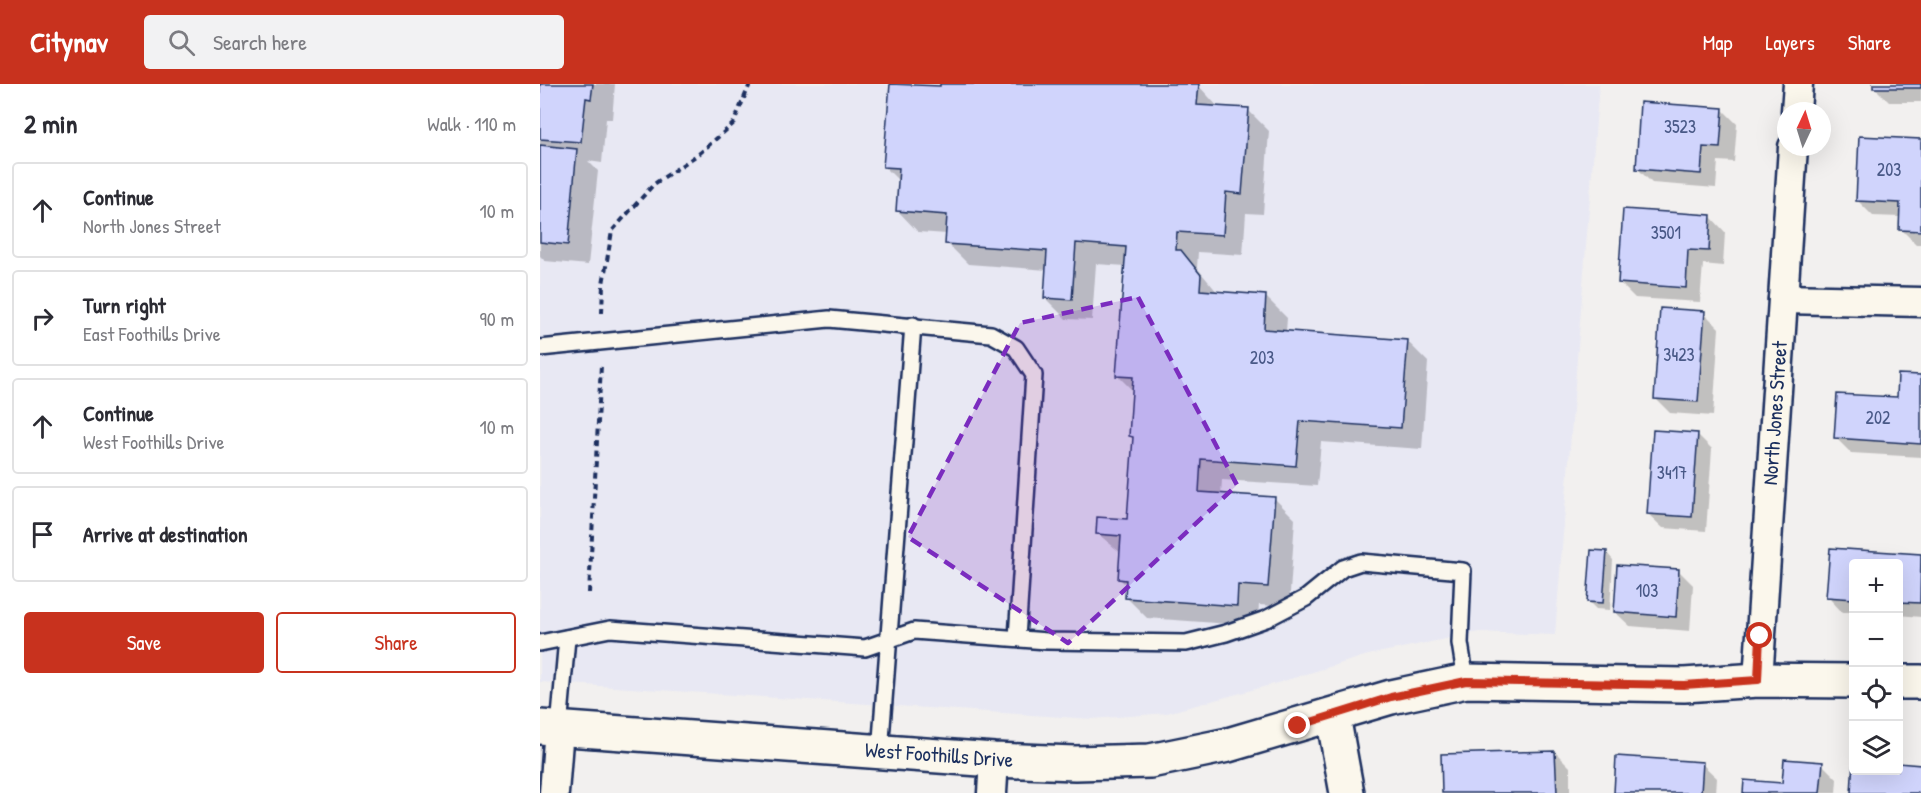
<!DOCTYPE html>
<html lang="en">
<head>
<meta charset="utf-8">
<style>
	body { margin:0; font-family:"Patrick Hand",sans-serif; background:#f2f2f3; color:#2b2b33 }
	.controls { position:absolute; right:18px; bottom:18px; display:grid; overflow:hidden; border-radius:6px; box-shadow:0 6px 24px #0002 }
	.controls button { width:54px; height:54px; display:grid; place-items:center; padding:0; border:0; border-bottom:2px solid #e1e1e2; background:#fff; color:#2b2b33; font:30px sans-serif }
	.compass { position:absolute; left:1237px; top:18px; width:54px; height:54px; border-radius:50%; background:#fff; box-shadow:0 6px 24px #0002; rotate:4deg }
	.stop { position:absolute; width:18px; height:18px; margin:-14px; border:4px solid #c8321e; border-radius:50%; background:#fff }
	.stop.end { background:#c8321e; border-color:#fff; box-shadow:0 2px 6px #0008 }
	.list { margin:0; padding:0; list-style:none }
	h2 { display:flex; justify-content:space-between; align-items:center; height:78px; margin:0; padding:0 24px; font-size:26px }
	h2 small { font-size:20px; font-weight:400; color:#7c7c81 }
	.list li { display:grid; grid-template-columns:39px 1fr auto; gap:18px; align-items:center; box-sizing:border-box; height:96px; margin:0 12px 12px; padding:0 12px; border:2px solid #e1e1e2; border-radius:6px }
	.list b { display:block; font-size:22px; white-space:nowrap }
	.list p { margin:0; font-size:20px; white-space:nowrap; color:#7c7c81 }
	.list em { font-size:20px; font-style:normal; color:#7c7c81 }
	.actions { display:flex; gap:12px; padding:18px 24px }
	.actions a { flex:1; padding:14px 0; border:2px solid #c8321e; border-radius:6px; text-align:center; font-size:21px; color:#c8321e }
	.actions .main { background:#c8321e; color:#fff }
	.icon { flex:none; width:33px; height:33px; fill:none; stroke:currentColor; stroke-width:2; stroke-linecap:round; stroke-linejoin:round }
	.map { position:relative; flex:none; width:1381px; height:709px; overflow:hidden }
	header { display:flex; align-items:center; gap:36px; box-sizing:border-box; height:84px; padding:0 30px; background:#c8321e; color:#fff }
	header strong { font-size:28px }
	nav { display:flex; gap:33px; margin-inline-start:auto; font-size:21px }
	.search { width:420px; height:54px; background:#f2f2f3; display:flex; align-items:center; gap:15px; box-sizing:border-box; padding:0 21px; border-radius:6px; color:#7c7c81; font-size:22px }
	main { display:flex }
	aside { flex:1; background:#fff }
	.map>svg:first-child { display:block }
</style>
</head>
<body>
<header>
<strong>Citynav</strong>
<div class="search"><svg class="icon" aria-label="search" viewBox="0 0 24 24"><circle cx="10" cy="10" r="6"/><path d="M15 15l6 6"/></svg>Search here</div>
<nav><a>Map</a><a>Layers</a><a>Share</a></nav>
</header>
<main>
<aside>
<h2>2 min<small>Walk · 110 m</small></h2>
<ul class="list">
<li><svg class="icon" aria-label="ahead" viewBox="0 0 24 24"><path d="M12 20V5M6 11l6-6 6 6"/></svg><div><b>Continue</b><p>North Jones Street</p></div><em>10 m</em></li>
<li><svg class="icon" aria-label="right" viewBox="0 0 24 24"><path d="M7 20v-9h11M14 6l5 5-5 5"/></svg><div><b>Turn right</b><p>East Foothills Drive</p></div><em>90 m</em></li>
<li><svg class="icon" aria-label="ahead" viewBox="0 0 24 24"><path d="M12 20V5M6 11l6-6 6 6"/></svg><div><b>Continue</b><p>West Foothills Drive</p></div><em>10 m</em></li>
<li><svg class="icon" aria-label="arrive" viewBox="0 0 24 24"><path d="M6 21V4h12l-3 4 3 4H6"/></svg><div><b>Arrive at destination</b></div></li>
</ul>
<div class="actions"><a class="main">Save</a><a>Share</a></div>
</aside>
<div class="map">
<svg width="1381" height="709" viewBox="0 0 1381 709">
	<rect width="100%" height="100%" fill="#f2f0ef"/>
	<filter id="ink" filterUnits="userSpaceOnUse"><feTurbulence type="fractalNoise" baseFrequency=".0167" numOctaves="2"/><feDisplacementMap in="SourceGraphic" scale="12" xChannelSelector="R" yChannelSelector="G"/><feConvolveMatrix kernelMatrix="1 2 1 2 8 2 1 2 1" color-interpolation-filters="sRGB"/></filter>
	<g filter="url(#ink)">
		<path fill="#e8e8f3" d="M0,0H1059L1015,551L939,548L828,571L734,600L627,629L552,635L0,598Z"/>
		<g fill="#0003">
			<path d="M0,0H75L72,35H66L62,79L48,77L58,87L48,181L5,177L0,172V63H3L0,60Z"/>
			<path d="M351,0L401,4V0L658,1L679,24L708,26L729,47L723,130L706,129L703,171L658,168L657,184L678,209L726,213L747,234L746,248L867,257L888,278L882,365L781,358L777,402L682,396L681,411L734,414L755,435L749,523L719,521L717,542L607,534L586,513L587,502L580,495L582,470L557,449L589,437L595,356L590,352L593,307L578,292L586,182L556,180L552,236L526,235L505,214L507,186L428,180L407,159V150L378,148L357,126L359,97L345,83Z"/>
			<path d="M1334,0H1381V18H1349L1334,3Z"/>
			<path d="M1182,25L1197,40L1194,78L1178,77L1176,104L1112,99L1097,84Z"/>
			<path d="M1321,54L1381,57V145H1374V148H1381V160H1376L1361,145V133L1333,132L1318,117Z"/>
			<path d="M1171,133L1185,148L1183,182L1163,180L1160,218L1095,214L1080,199Z"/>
			<path d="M1164,229L1179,244L1173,332L1130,329L1115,314Z"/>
			<path d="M1359,291L1381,293V373L1311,369L1296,354L1358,315Z"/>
			<path d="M1157,350L1172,365L1166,447L1123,444L1108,430Z"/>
			<path d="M1291,466L1381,472V533L1358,531V479H1314V528H1302L1288,513Z"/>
			<path d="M1066,468L1073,476L1070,526L1056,525L1049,518Z"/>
			<path d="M1138,486L1153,501L1150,547L1090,542L1075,528Z"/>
			<path d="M1015,668L1030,683V709H904Z"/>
			<path d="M1162,680L1177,694L1176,709H1075Z"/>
			<path d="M1282,680L1297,695L1296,709H1205L1244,701Z"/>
		</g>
		<g fill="#d0d4fc" stroke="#1b2f5e" stroke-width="1.5">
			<path d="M0,0H53L51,15L46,14L41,58L0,55Z"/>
			<path d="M350,0L400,2V0H659L657,21L709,24L702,110L686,108L683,151L637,148L636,166H641L661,191L660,206L726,211L724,245L868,256L861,344L760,337L756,382L661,375L659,408L735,413L728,503L698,501L697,522L585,514L586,496L578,495L581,452L556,450L557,433L587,435L593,353L589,352L593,293L576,292L586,163L536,159L532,216L504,214L507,167L405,160L407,131L356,127L359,84L343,83Z"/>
			<rect x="1333" y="0" width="48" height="4"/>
			<path d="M1100,18L1183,24L1180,64L1163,63L1161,90L1096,85Z"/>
			<path d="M1319,52L1381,55V147L1359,146L1360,119L1316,117Z"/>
			<path d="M0,61L37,65L28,161L0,158Z"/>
			<path d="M1083,125L1171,131L1169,167L1148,166L1146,204L1078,199Z"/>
			<path d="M1120,224L1165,227L1158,318L1114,315Z"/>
			<path d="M1358,290L1381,291V360L1294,354L1297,310L1357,313Z"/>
			<path d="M1113,346L1158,349L1152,433L1107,430Z"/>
			<path d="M1290,464L1381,470L1380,519L1358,518V479H1314V515L1286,513Z"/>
			<path d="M1051,466L1067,467L1063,519L1047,518Z"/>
			<path d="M1077,481L1139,485L1136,533L1074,528Z"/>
			<path d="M1015,667L1017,709H902L901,670Z"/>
			<path d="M1076,672L1163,678L1161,709H1074Z"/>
			<path d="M1244,675L1283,678L1280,709H1203L1204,696L1242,699Z"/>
			<path d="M1313,676L1314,686H1358V679L1381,681V709H1311Z"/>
		</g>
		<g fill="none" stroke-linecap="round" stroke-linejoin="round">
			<g stroke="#1b2f5e" stroke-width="20">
				<g id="service">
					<path d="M0,264L289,235L451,250L476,264L494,291L477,554"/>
					<path d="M0,559L70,545L325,564L374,547L507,557L646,559L686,549L726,535L766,514L803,484L821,478L923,487L920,559L926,597"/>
					<path d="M19,644L27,554"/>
					<path d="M340,668L373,241"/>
				</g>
			</g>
			<g stroke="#1b2f5e" stroke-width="33">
				<g id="minor">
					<path d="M1256,27L1258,0"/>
					<path d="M1243,215L1381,218"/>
					<path d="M1218,596L1253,63"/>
					<path d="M14,709L19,644"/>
					<path d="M452,709L454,676"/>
				</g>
			</g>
			<g stroke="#1b2f5e" stroke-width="38">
				<g id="tertiary">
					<path d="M1358,598H1381"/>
					<path d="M793,632L807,709"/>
					<path d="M0,643L454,676L535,679L610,677L688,661L851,613L926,597L1144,601L1218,596L1314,597"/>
				</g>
			</g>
			<g stroke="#1b2f5e" stroke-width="4" stroke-dasharray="6 4.5" stroke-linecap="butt">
				<path d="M62,229L63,200L72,147L114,100L160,69L193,40L210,0"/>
				<path d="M49,509L61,281"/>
			</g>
			<use href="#service" stroke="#fbf7ec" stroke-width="15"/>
			<use href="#minor" stroke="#fbf7ec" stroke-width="28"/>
			<use href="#tertiary" stroke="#fbf7ec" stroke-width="33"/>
		</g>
	</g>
	<g fill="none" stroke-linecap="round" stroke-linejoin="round" filter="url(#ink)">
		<path stroke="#c8321e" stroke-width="8" d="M758,642L851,613L926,597L1144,601L1218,596L1220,552"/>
	</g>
	<path fill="#7b2cbf" fill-opacity="0.2" stroke="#7b2cbf" stroke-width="4.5" stroke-dasharray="12 8" stroke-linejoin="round" d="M598,213L697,401L528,559L368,453L480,239Z"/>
	<g text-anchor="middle" stroke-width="5" stroke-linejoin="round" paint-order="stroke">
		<g font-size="18" fill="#485886">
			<text x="1140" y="49">3523</text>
			<text x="1349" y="92">203</text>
			<text x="1126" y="155">3501</text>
			<text x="1139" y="277">3423</text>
			<text x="722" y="280">203</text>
			<text x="1338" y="340">202</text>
			<text x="1132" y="395">3417</text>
			<text x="1107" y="513">103</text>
		</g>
		<g font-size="21" fill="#1b2f5e" stroke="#fbf7ec">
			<text transform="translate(1235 329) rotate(-86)" y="7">North Jones Street</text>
			<text transform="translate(399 671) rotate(4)" y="7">West Foothills Drive</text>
		</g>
	</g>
</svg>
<div class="controls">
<button>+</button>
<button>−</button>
<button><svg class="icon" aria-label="locate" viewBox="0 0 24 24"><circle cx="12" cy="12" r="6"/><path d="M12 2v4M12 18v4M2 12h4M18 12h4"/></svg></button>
<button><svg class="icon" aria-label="layers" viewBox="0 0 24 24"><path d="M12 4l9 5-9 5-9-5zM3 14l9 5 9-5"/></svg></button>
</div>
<svg class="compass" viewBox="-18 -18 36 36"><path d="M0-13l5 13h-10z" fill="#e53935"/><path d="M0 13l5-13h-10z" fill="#7c7c81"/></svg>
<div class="stop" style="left:1220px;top:552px"></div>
<div class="stop end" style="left:758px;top:642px"></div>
</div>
</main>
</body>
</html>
